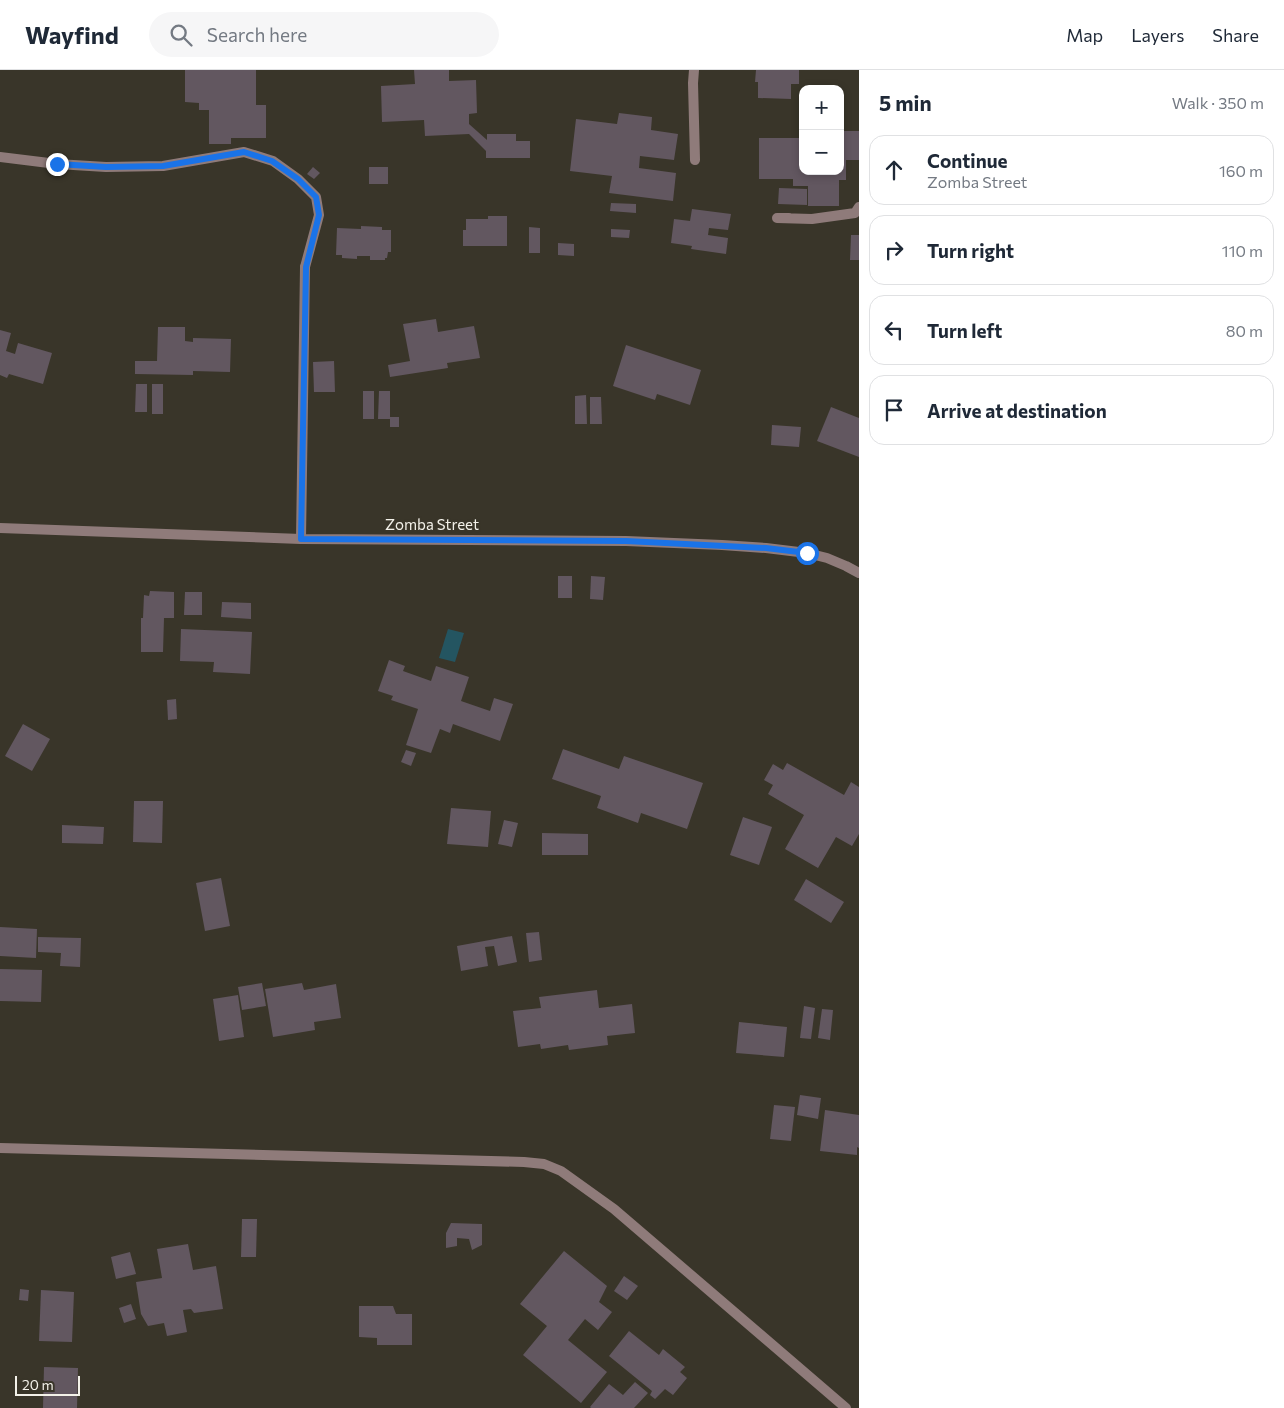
<!DOCTYPE html>
<html lang="en">
<head>
<meta charset="utf-8">
<style>
	body { margin:0; font-family:Commissioner,sans-serif; background:#f6f6f7; color:#1f2937 }
	.controls { position:absolute; right:15px; top:15px; display:grid; overflow:hidden; border-radius:10px; box-shadow:0 2px 8px #0003 }
	.controls button { width:45px; height:45px; display:grid; place-items:center; padding:0; border:0; border-bottom:1px solid #e0e1e3; background:#fff; color:#1f2937; font:25px sans-serif }
	.scale { position:absolute; left:15px; bottom:12px; width:65px; box-sizing:border-box; padding-left:5px; border:2px solid #f3f1e9; border-top:0; font-size:14px; line-height:18px; white-space:nowrap; color:#f3f1e9; -webkit-text-stroke:4px #393529; paint-order:stroke }
	.stop { position:absolute; width:15px; height:15px; margin:-11px; border:4px solid #1a73e8; border-radius:50%; background:#fff }
	.stop.end { background:#1a73e8; border-color:#fff; box-shadow:0 1px 5px #0008 }
	.list { margin:0; padding:0; list-style:none }
	h2 { display:flex; justify-content:space-between; align-items:center; height:65px; margin:0; padding:0 20px; font-size:21px }
	h2 small { font-size:16px; font-weight:400; color:#747a83 }
	.list li { display:grid; grid-template-columns:32px 1fr auto; gap:15px; align-items:center; box-sizing:border-box; height:70px; margin:0 10px 10px; padding:0 10px; border:1px solid #e0e1e3; border-radius:15px }
	.list b { display:block; font-size:19px; white-space:nowrap }
	.list p { margin:0; font-size:16px; white-space:nowrap; color:#747a83 }
	.list em { font-size:16px; font-style:normal; color:#747a83 }
	.icon { flex:none; width:28px; height:28px; fill:none; stroke:currentColor; stroke-width:2; stroke-linecap:round; stroke-linejoin:round }
	.map { position:relative; flex:none; width:859px; height:1338px; overflow:hidden }
	header { display:flex; align-items:center; gap:30px; box-sizing:border-box; height:70px; padding:0 25px; background:#fff; border-bottom:1px solid #e0e1e3 }
	header strong { font-size:24px }
	nav { display:flex; gap:28px; margin-inline-start:auto; font-size:18px }
	.search { width:350px; height:45px; background:#f6f6f7; display:flex; align-items:center; gap:12px; box-sizing:border-box; padding:0 18px; border-radius:28px; color:#747a83; font-size:19px }
	main { display:flex }
	aside { flex:1; background:#fff }
	.map>svg:first-child { display:block }
</style>
</head>
<body>
<header>
<strong>Wayfind</strong>
<div class="search"><svg class="icon" aria-label="search" viewBox="0 0 24 24"><circle cx="10" cy="10" r="6"/><path d="M15 15l6 6"/></svg>Search here</div>
<nav><a>Map</a><a>Layers</a><a>Share</a></nav>
</header>
<main>
<div class="map">
<svg width="859" height="1338" viewBox="0 0 859 1338">
	<rect width="100%" height="100%" fill="#393529"/>
	<path fill="#245561" d="M448,559L464,563L455,592L439,588Z"/>
	<g fill="#625760">
		<path d="M185,0H256V35H266V68H231V74H209V40H199V33L185,32Z"/>
		<path d="M414,0H449V11L476,10L477,43L469,44V54L487,70V64H516V71H530V88H486V81L469,64L425,66L424,50L382,52L381,16L415,14Z"/>
		<path d="M756,0H799V14H791V29L758,28V12H755Z"/>
		<path d="M619,43L652,47L651,60L678,64L674,90L640,86L639,98L676,103L673,131L609,123L612,106L570,101L576,49L617,54Z"/>
		<path d="M840,61H859V90H846V110H839V136H808V116H793V109H759V68H803V101H840Z"/>
		<path d="M313,97L320,103L314,109L307,104Z"/>
		<rect x="369" y="97" width="19" height="17"/>
		<path d="M779,118L807,119V135L778,134Z"/>
		<path d="M611,133L636,134V143L610,141Z"/>
		<path d="M692,139L731,144L728,160L709,158L708,165L728,168L726,184L691,179L692,176L671,173L674,149L690,151Z"/>
		<path d="M488,146H507V176H463V160H466V149H488Z"/>
		<path d="M361,156L382,157V160H391V182H388L387,188H385V190H370V186H357V189L342,188V185H336L337,158L361,159Z"/>
		<path d="M529,157L540,158V183H529Z"/>
		<path d="M611,159L630,160L629,168L611,167Z"/>
		<path d="M851,165H859V190H850Z"/>
		<path d="M558,173L574,174V186L558,185Z"/>
		<path d="M436,249L438,262L474,256L480,288L447,293L448,298L390,307L388,295L410,291L403,254Z"/>
		<path d="M158,257H185V271L193,272V268L231,269L230,302L193,301V305L135,304V291H157Z"/>
		<path d="M0,260L11,263L6,281L15,284L18,273L52,283L43,314L9,304L7,308L0,305Z"/>
		<path d="M626,275L701,300L690,335L657,324L655,330L613,316Z"/>
		<path d="M334,291L335,322H314L313,292Z"/>
		<path d="M136,314H147V342H135Z"/>
		<rect x="152" y="314" width="11" height="30"/>
		<rect x="363" y="321" width="11" height="28"/>
		<path d="M379,321H390V349H378Z"/>
		<path d="M586,325L587,354H575V326Z"/>
		<path d="M590,327H601L602,354H590Z"/>
		<path d="M831,337L859,348V387L817,371Z"/>
		<rect x="390" y="347" width="9" height="10"/>
		<path d="M772,355L801,357L799,377L771,375Z"/>
		<rect x="558" y="506" width="14" height="22"/>
		<path d="M591,506L605,507L603,530L590,529Z"/>
		<path d="M150,521L174,522V548H164L163,582H141V548H143L144,525L149,526Z"/>
		<path d="M185,522H202V545H184Z"/>
		<path d="M222,532L251,533V549L221,547Z"/>
		<path d="M181,559L252,562L250,604L213,602L214,592L180,591Z"/>
		<path d="M389,590L405,596L403,601L431,611L436,596L469,607L461,631L490,641L494,628L513,634L500,671L453,654L450,663L440,659L431,683L406,675L418,639L391,630L393,626L378,621Z"/>
		<path d="M176,629L177,649L168,650L167,630Z"/>
		<path d="M23,654L50,669L32,701L5,686Z"/>
		<path d="M563,679L619,699L624,686L703,713L687,759L641,743L638,753L597,738L601,726L552,709Z"/>
		<path d="M406,680L416,683L411,696L401,692Z"/>
		<path d="M787,693L844,725L851,712L859,717V764L852,776L836,767L818,798L785,779L804,745L768,724L773,715L764,710L773,694L783,700Z"/>
		<path d="M134,731H163L162,773L133,772Z"/>
		<path d="M451,738L491,741L488,777L447,774Z"/>
		<path d="M743,747L772,757L759,795L730,785Z"/>
		<path d="M504,750L518,753L512,777L498,774Z"/>
		<path d="M62,755L104,757L103,774L62,773Z"/>
		<path d="M542,763L588,764V785H542Z"/>
		<path d="M221,808L230,856L205,861L196,813Z"/>
		<path d="M806,809L844,832L831,853L794,830Z"/>
		<path d="M0,857L37,859L36,888L0,886Z"/>
		<path d="M539,862L542,890L529,892L526,863Z"/>
		<path d="M512,866L517,892L498,896L494,876L485,877L488,896L461,901L457,876Z"/>
		<path d="M38,867L81,868L80,897L60,896L61,883L38,882Z"/>
		<path d="M0,899L42,900L41,932L0,931Z"/>
		<path d="M262,913L266,936L242,940L238,917Z"/>
		<path d="M302,913L304,920L336,914L341,948L314,952L315,960L273,967L265,919Z"/>
		<path d="M597,920L599,938L632,934L635,963L607,966L608,975L569,980L568,975L541,979L540,974L518,977L513,941L541,938L539,927Z"/>
		<path d="M238,925L244,967L219,971L213,929Z"/>
		<path d="M804,936L815,938L811,969L800,968Z"/>
		<path d="M822,939L833,940L830,970L818,968Z"/>
		<path d="M739,952L787,957L784,987L736,983Z"/>
		<path d="M800,1025L821,1028L818,1049L797,1045Z"/>
		<path d="M774,1035L795,1037L791,1071L770,1069Z"/>
		<path d="M825,1040L859,1045V1078L857,1077V1085L820,1081Z"/>
		<path d="M242,1149H257L256,1187H241Z"/>
		<path d="M451,1153L482,1154V1175L472,1180L469,1169L457,1168V1176L446,1178V1163Z"/>
		<path d="M188,1174L193,1200L216,1196L223,1239L194,1243L191,1239L183,1240L187,1262L167,1266L164,1253L148,1256L141,1244L136,1212L162,1208L157,1179Z"/>
		<path d="M564,1181L607,1216L599,1232L612,1242L598,1260L585,1249L568,1270L607,1302L581,1333L523,1285L547,1256L520,1234Z"/>
		<path d="M130,1182L136,1204L116,1209L111,1187Z"/>
		<path d="M624,1206L638,1216L627,1230L614,1221Z"/>
		<path d="M20,1219L29,1220L28,1231L19,1230Z"/>
		<path d="M41,1220L74,1222L72,1272L39,1271Z"/>
		<path d="M131,1234L136,1249L124,1253L119,1238Z"/>
		<path d="M359,1236H393L396,1244H412V1275H377V1268L359,1267Z"/>
		<path d="M629,1261L659,1285L663,1279L685,1297L680,1302L687,1308L673,1325L665,1319L655,1329L650,1325L652,1321L609,1286Z"/>
		<path d="M44,1297L78,1298L77,1338H43Z"/>
		<path d="M635,1312L648,1323L634,1338H591L590,1337L609,1314L623,1325Z"/>
	</g>
	<g fill="none" stroke-linecap="round" stroke-linejoin="round">
		<g stroke="#8f7b7a" stroke-width="10">
			<path d="M694,0L693,13L695,90"/>
			<path d="M0,87L57,94L106,97L163,96L244,82L273,91L298,109L316,127L319,145L305,197"/>
			<path d="M789,148H777L812,149L855,143L859,137"/>
		</g>
		<g stroke="#8f7b7a" stroke-width="10">
			<path d="M0,458L301,469L626,471L722,475L766,478L807,483L827,488L846,496L859,503"/>
			<path d="M301,469L305,197"/>
			<path d="M0,1078L524,1092L544,1094L561,1101L614,1139L846,1338"/>
		</g>
	</g>
	<g fill="none" stroke-linecap="round" stroke-linejoin="round">
		<path stroke="#1a73e8" stroke-width="6" d="M57,94L106,97L163,96L244,82L272,91L298,109L316,127L319,145L306,197L301,469L626,471L766,478L807,483"/>
	</g>
	<g text-anchor="middle" stroke-width="4.5" stroke-linejoin="round" paint-order="stroke">
		<g font-size="15" fill="#f3f1e9" stroke="#393529">
			<text x="432" y="460">Zomba Street</text>
		</g>
	</g>
</svg>
<div class="controls">
<button>+</button>
<button>−</button>
</div>
<div class="scale">20 m</div>
<div class="stop" style="left:807px;top:483px"></div>
<div class="stop end" style="left:57px;top:94px"></div>
</div>
<aside>
<h2>5 min<small>Walk · 350 m</small></h2>
<ul class="list">
<li><svg class="icon" aria-label="ahead" viewBox="0 0 24 24"><path d="M12 20V5M6 11l6-6 6 6"/></svg><div><b>Continue</b><p>Zomba Street</p></div><em>160 m</em></li>
<li><svg class="icon" aria-label="right" viewBox="0 0 24 24"><path d="M7 20v-9h11M14 6l5 5-5 5"/></svg><div><b>Turn right</b></div><em>110 m</em></li>
<li><svg class="icon" aria-label="left" viewBox="0 0 24 24"><path d="M17 20v-9H6M10 6l-5 5 5 5"/></svg><div><b>Turn left</b></div><em>80 m</em></li>
<li><svg class="icon" aria-label="arrive" viewBox="0 0 24 24"><path d="M6 21V4h12l-3 4 3 4H6"/></svg><div><b>Arrive at destination</b></div></li>
</ul>
</aside>
</main>
</body>
</html>
